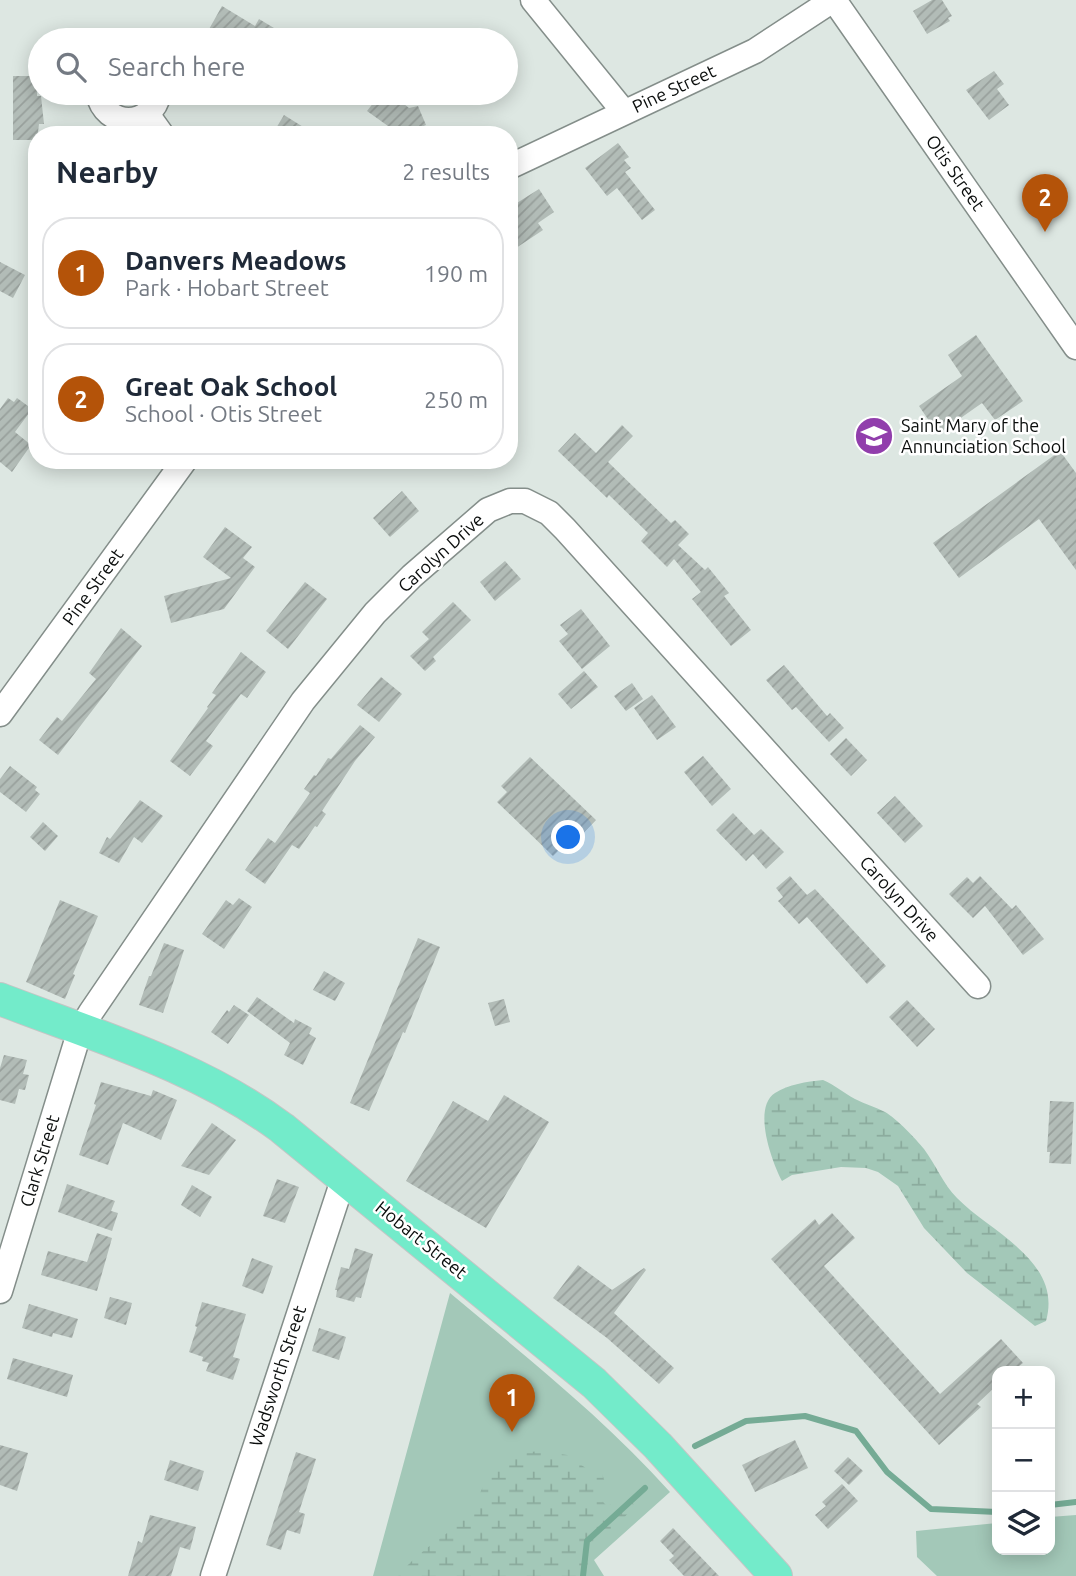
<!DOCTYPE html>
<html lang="en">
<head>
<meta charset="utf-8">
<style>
	body { margin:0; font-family:Ubuntu,sans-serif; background:#f6f6f7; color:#1f2937 }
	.controls { position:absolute; right:21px; bottom:21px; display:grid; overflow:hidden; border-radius:14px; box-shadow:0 4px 18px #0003 }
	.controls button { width:63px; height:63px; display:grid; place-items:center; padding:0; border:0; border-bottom:2px solid #e0e1e3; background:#fff; color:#1f2937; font:35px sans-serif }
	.you { position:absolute; left:569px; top:838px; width:24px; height:24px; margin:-18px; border:5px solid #fff; border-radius:50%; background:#1a73e8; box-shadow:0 0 0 10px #1a73e833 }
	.badge { display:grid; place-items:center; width:46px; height:46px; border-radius:50%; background:#b45309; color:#fff; font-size:23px; font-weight:700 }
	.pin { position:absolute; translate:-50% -58px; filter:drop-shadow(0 2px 4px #0008) }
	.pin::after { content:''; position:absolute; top:37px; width:24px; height:21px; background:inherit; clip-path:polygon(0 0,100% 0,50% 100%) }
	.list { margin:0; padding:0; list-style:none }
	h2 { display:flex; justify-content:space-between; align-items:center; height:91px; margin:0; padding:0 28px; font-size:30px }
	h2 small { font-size:23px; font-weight:400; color:#747a83 }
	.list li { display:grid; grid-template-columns:46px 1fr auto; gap:21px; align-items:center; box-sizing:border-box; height:112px; margin:0 14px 14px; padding:0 14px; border:2px solid #e0e1e3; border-radius:28px }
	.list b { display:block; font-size:26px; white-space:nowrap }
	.list p { margin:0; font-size:23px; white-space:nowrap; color:#747a83 }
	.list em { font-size:23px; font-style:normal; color:#747a83 }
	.icon { flex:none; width:38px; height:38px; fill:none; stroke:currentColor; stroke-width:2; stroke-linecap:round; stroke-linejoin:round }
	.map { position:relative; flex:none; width:1076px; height:1576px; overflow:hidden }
	.search { position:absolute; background:#fff; box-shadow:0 4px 18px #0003; left:28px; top:28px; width:490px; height:77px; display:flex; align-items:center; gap:18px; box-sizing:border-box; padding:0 24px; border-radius:38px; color:#747a83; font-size:26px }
	.panel { position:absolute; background:#fff; box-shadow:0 4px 18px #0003; left:28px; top:126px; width:490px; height:343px; border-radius:28px }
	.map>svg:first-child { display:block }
</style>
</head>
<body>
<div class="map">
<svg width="1076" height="1576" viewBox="0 0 1076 1576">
	<defs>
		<pattern id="wetland-marsh" width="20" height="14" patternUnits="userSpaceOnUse" patternTransform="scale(1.75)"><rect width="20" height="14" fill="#a3c8b8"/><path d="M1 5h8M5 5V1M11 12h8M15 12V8" fill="none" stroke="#8bab9d"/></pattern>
		<pattern id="building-hatch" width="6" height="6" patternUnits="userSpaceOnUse" patternTransform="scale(1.75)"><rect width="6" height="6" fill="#b2bcb7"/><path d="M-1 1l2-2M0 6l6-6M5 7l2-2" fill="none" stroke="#98a09c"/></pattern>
	</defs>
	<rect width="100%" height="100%" fill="#dde7e2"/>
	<g fill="#a3c8b8">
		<path d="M450,1293C526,1357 604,1418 670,1492L594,1560L604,1576H373Z"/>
		<path d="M1076,1515V1576H937L917,1557L916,1531L997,1523V1550H1050V1517Z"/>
	</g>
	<g fill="url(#wetland-marsh)">
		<path d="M823,1080C835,1085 844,1093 855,1099C865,1104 875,1107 885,1112C896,1118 916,1139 924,1149C936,1165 943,1184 957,1198C990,1232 1063,1261 1046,1321L1035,1326L967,1273L924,1228L898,1186L878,1172L866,1168L841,1167L792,1175L782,1181C772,1162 752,1108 775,1093C789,1084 806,1082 823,1080Z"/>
		<path d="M542,1451L567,1455L590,1471L602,1474L605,1482L600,1493L601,1500L607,1506L628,1497L635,1506L595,1548L582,1576H398C418,1551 442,1539 464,1519C472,1512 476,1500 481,1491C492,1466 515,1452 542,1451Z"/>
	</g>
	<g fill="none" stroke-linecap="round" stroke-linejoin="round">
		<g stroke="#75ab95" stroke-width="6">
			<path d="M695,1446L746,1421L805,1416L856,1431L887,1472L931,1509L997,1512"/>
			<path d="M1050,1505L1076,1502"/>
			<path d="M583,1576L587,1541L645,1488"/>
		</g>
	</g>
	<g fill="url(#building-hatch)">
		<path d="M932,0H942L952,16L948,18L950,21L927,34L913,11Z"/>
		<path d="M222,6L255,26L259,19L294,40H224L208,31Z"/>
		<path d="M994,71L1004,84L997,89L1009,105L989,120L966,90Z"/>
		<path d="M13,76H37V96H41L44,124H39L37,140H13Z"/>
		<path d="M381,93H390L409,108L418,106L426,125L421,127L425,135H397L395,131L367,111Z"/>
		<path d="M284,115L316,135H272Z"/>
		<path d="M618,143L629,157L624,160L631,168L625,172L655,210L642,220L617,188L607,196L585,168Z"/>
		<path d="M539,189L554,212L538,223L543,230L516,248L509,238V208Z"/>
		<path d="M0,262L25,275L13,298L0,291Z"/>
		<path d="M976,335L1023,401L995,420L982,403L938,434L919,406L962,376L948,355Z"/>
		<path d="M8,398L14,402L17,398L32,409L15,432L31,445L12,472L0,462V409Z"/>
		<path d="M622,425L633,436L608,462L671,523L675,520L689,534L678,545L705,570L708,567L729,593L724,596L751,630L731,646L692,599L701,592L674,559L667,567L641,541L648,533L609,495L607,498L558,451L575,433L596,453Z"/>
		<path d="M1060,451L1076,473V570L1039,519L959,578L933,543Z"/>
		<path d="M402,491L419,511L390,537L373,518Z"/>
		<path d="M225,527L252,547L243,558L255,567L224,609L171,623L164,596L231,578L203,557Z"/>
		<path d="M505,561L521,579L495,601L480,582Z"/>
		<path d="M305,582L327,599L288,649L266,631Z"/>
		<path d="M453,602L471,620L433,657L436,661L425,671L410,656L429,639L422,632Z"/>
		<path d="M581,609L610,646L582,669L559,641L568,634L560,625Z"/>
		<path d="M121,628L142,646L58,755L39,740L57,717L62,721L96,679L89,673Z"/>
		<path d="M241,652L266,672L247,698L241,694L206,741L213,746L190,776L170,761L208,708L207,707L216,695L212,693Z"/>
		<path d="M784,665L827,716L830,713L844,728L829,742L796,707L792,710L766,680Z"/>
		<path d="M584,671L598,687L571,709L558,694Z"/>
		<path d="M381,677L402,694L379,722L357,705Z"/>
		<path d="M632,683L643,699L626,711L614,696Z"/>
		<path d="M652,695L676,727L657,740L634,708Z"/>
		<path d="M360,725L375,737L355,761L322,811L326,814L317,827L315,826L299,849L292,845L265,884L245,870L268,838L275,843L310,793L304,789L314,775L316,776L328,758L331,759Z"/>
		<path d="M846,738L867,760L851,776L830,754Z"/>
		<path d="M703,756L731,789L712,806L684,772Z"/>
		<path d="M530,757L596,820L567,850L563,846L553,856L497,802L507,792L501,786Z"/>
		<path d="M10,766L37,787L35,790L40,794L26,812L0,792V779Z"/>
		<path d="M895,796L923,826L905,843L877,813Z"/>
		<path d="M140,800L163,816L142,843L134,837L119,863L99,853L107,837L110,839Z"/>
		<path d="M733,813L754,835L761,829L784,852L766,869L753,854L746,861L716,830Z"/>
		<path d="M43,822L58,836L45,851L30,837Z"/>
		<path d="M790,876L807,895L815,889L886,966L867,984L807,917L799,924L778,901L783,897L776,888Z"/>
		<path d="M980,876L1012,909L1016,905L1044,939L1023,955L985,906L973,918L949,894L967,877L973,883Z"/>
		<path d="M239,898L252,907L224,949L202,934L226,900L233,905Z"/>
		<path d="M60,900L98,916L73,974L75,975L65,999L26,982Z"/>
		<path d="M418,938L440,947L405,1033L403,1032L369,1111L350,1103Z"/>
		<path d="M164,943L184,950L163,1013L139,1005L149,976H151Z"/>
		<path d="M324,971L345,983L335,1001L313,990Z"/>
		<path d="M257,997L294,1023L295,1019L312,1028L309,1034L316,1038L303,1065L284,1055L290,1043L247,1011Z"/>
		<path d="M504,999L510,1022L495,1026L488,1003Z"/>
		<path d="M907,1000L935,1029L917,1047L889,1017Z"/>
		<path d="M234,1005L249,1015L228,1044L211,1032L227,1010L229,1012Z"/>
		<path d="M4,1055L27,1060L23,1074L29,1075L25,1090L19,1089L15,1104L0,1100V1068Z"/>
		<path d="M101,1082L151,1096L153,1090L177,1100L161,1140L123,1123L108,1165L79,1155L96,1105L94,1104Z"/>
		<path d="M504,1095L549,1122L486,1228L406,1181L453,1101L488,1121Z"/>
		<path d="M1050,1101L1074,1102L1071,1164L1049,1163L1050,1152H1047Z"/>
		<path d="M212,1123L236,1140L209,1175L181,1166Z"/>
		<path d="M277,1179L299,1187L285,1223L263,1216Z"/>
		<path d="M67,1184L115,1201L111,1211L118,1213L112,1231L58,1212Z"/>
		<path d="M192,1185L212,1197L200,1217L181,1205Z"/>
		<path d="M832,1213L855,1238L824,1266L940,1394L1001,1339L1023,1363L1013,1371H997V1385L977,1404L981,1407L939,1445L771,1259L815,1219L819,1225Z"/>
		<path d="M97,1233L112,1238L97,1291L41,1275L48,1251L87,1262Z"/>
		<path d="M355,1248L373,1254L361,1298L356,1297L354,1302L336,1297L337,1290H335L341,1267L349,1269Z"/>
		<path d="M252,1258L273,1266L263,1294L242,1286Z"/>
		<path d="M578,1265L612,1290L644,1268L646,1270L614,1313L674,1368L659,1384L607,1338L553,1298Z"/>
		<path d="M110,1297L132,1303L126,1325L104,1318Z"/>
		<path d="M202,1302L246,1314L233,1357L240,1359L233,1380L206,1371L209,1363L202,1361L203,1357L189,1352L197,1327L195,1326Z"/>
		<path d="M29,1304L78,1319L72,1338L53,1333L52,1337L22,1328Z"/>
		<path d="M319,1328L346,1337L339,1360L312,1351Z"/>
		<path d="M13,1358L73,1375L67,1397L7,1379Z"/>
		<path d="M795,1440L808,1468L755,1492L742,1465Z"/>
		<path d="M0,1445L28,1453L17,1491L0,1485Z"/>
		<path d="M296,1452L316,1459L299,1512L305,1514L300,1534L287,1530L281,1550L266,1545Z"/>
		<path d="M848,1457L863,1471L849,1485L834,1471Z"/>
		<path d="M170,1460L204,1471L198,1491L164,1480Z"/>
		<path d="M842,1484L858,1501L828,1529L815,1515L826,1506L822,1502Z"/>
		<path d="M150,1515L196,1527L190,1550L180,1547L171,1576H128L138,1541L142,1543Z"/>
		<path d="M673,1528L719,1576H684L669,1560L674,1556L660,1541Z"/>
	</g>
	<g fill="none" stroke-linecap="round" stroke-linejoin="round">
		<g stroke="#848e8a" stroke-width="27">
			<g id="minor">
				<path d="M533,0L624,112"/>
				<path d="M834,0L1076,347"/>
				<path d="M98,93C105,129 152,129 159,93"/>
				<path d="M147,114L162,135"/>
				<path d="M509,167L755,51L833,0"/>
				<path d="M0,714L185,460"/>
				<path d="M0,1291L80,1030L91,1012L303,701L375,613L412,576L488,510L510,501H525L549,513L565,529L978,986"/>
				<path d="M213,1576L344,1177"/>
			</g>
		</g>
		<g stroke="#c4c5c5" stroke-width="34">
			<path id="major" d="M0,999C96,1036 199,1066 282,1128L594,1383L658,1446L776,1576"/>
		</g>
		<use href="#minor" stroke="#fff" stroke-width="24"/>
		<use href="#major" stroke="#73ebca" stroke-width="32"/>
	</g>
	<defs>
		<g id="school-disc" transform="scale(2.0125)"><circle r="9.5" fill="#913eac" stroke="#fff"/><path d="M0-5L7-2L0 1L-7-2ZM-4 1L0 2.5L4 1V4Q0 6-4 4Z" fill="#fff"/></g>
	</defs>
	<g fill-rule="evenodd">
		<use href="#school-disc" x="874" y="436"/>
	</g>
	<g text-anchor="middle" stroke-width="5" stroke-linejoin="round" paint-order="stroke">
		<g font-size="18" fill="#0a0d0c" stroke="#fff">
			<text transform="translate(674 89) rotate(-25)" y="6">Pine Street</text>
			<text transform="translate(955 173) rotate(55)" y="6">Otis Street</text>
			<text transform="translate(441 553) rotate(-42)" y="6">Carolyn Drive</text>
			<text transform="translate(93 587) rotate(-54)" y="6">Pine Street</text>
			<text transform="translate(899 899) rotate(48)" y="6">Carolyn Drive</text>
			<text transform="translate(40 1161) rotate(-73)" y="6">Clark Street</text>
			<text transform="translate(421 1240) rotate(39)" y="6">Hobart Street</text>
			<text transform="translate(278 1376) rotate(-72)" y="6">Wadsworth Street</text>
		</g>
		<g font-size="18" fill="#0a0d0c" stroke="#fff" text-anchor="start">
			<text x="901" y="432">Saint Mary of the<tspan x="901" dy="21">Annunciation School</tspan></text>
		</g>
	</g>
</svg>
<div class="controls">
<button>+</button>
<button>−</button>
<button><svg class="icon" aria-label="layers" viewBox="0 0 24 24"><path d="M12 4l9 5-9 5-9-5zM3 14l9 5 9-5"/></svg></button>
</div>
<div class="you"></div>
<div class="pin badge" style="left:512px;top:1432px">1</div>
<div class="pin badge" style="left:1045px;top:232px">2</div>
<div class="search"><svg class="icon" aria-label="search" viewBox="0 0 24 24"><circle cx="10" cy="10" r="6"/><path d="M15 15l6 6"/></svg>Search here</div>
<section class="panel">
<h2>Nearby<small>2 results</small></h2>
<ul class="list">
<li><span class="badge">1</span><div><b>Danvers Meadows</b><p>Park · Hobart Street</p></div><em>190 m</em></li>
<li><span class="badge">2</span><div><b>Great Oak School</b><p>School · Otis Street</p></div><em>250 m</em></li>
</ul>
</section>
</div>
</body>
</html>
